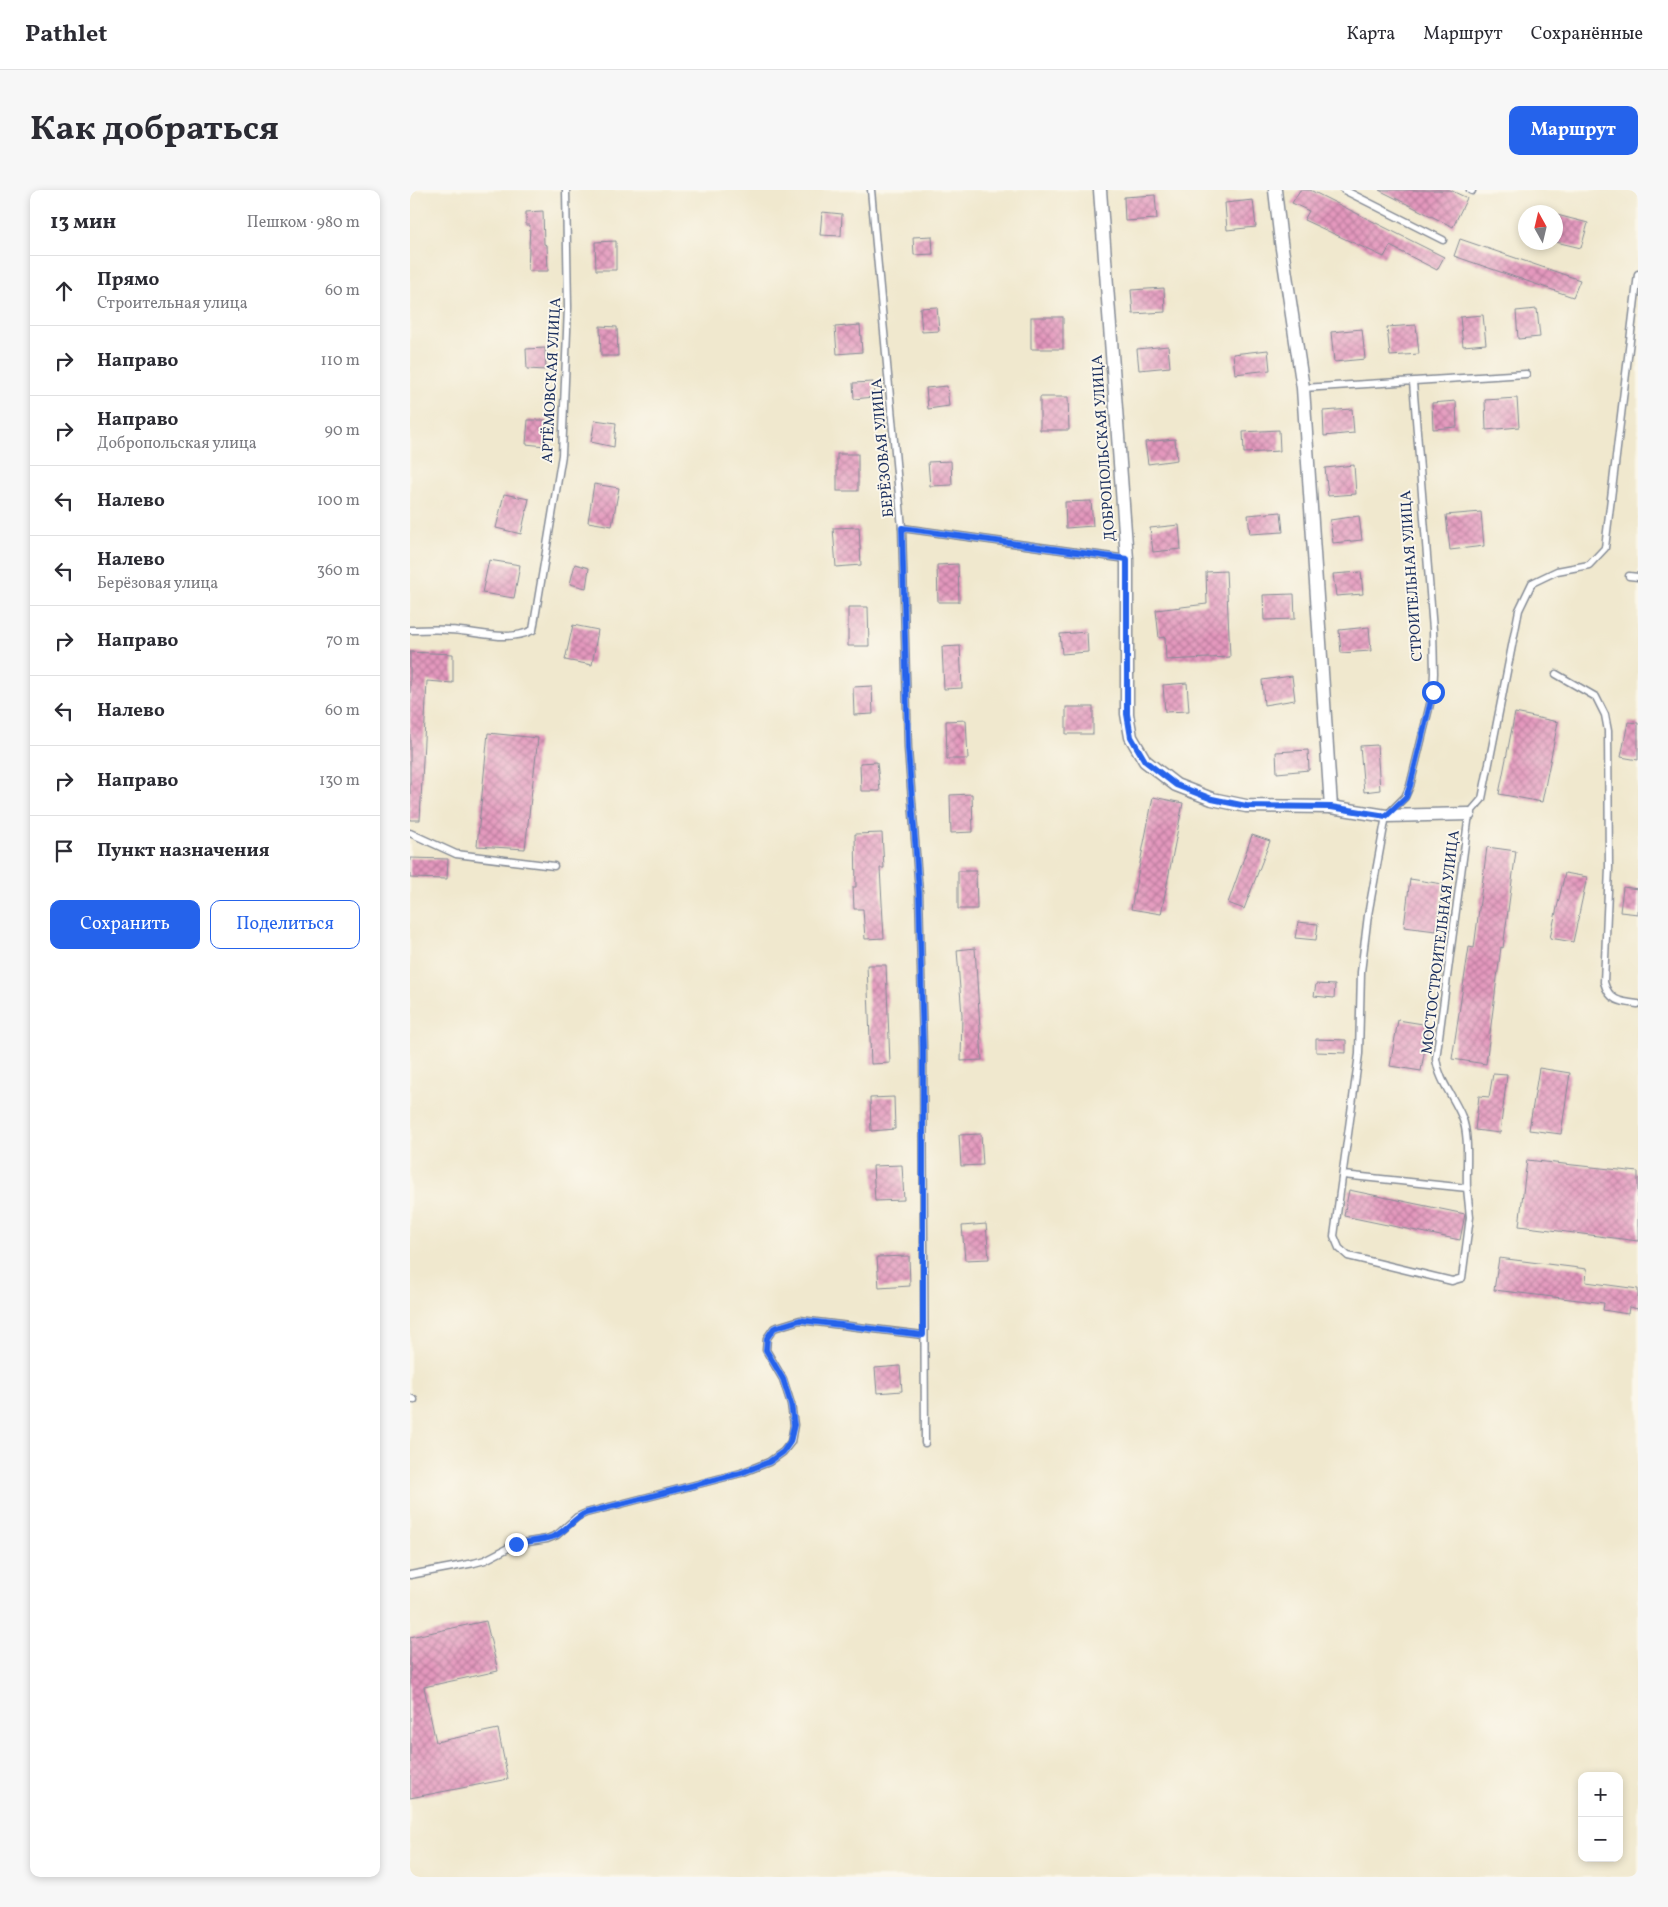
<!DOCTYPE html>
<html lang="ru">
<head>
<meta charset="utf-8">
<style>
	body { margin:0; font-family:Vollkorn,serif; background:#f7f7f7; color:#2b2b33 }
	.controls { position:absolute; right:15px; bottom:15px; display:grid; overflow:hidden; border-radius:10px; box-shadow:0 2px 8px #0003 }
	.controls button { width:45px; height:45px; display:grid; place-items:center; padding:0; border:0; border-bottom:1px solid #e1e1e2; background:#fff; color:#2b2b33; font:25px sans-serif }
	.compass { position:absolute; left:1108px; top:15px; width:45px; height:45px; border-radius:50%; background:#fff; box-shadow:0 2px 8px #0003; rotate:352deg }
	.stop { position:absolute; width:15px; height:15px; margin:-11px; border:4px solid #2563eb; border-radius:50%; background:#fff }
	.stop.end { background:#2563eb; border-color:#fff; box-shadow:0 1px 5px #0008 }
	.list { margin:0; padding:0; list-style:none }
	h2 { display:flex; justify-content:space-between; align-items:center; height:65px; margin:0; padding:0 20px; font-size:21px }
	h2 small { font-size:16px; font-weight:400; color:#7c7c81 }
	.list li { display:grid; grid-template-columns:32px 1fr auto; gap:15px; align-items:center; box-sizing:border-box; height:70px; padding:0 20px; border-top:1px solid #e1e1e2 }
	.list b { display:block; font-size:19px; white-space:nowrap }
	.list p { margin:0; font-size:16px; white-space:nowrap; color:#7c7c81 }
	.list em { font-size:16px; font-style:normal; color:#7c7c81 }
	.actions { display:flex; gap:10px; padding:15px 20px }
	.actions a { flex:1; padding:11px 0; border:1px solid #2563eb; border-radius:10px; text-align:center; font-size:18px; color:#2563eb }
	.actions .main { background:#2563eb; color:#fff }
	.icon { flex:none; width:28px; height:28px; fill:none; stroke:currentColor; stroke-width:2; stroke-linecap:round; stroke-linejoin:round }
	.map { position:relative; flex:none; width:1228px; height:1687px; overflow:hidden; border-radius:10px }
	header { display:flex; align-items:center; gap:30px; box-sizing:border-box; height:70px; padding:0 25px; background:#fff; border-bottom:1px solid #e1e1e2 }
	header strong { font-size:24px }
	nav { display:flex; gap:28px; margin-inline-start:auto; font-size:18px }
	.intro { display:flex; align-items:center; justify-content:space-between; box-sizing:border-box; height:120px; padding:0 30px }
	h1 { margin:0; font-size:35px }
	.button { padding:12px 22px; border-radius:10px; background:#2563eb; color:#fff; font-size:18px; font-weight:700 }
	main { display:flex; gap:30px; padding:0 30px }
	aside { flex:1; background:#fff; border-radius:10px; box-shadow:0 2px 8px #0003 }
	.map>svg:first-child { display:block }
</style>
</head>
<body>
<header>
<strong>Pathlet</strong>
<nav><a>Карта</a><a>Маршрут</a><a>Сохранённые</a></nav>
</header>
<div class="intro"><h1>Как добраться</h1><a class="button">Маршрут</a></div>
<main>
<aside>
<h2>13 мин<small>Пешком · 980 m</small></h2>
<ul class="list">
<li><svg class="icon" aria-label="ahead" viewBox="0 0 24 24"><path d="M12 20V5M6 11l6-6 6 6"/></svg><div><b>Прямо</b><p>Строительная улица</p></div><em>60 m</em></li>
<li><svg class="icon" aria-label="right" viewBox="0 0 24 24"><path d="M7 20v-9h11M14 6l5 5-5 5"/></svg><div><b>Направо</b></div><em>110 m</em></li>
<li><svg class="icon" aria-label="right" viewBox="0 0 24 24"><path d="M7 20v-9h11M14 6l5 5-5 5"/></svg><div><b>Направо</b><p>Добропольская улица</p></div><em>90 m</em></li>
<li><svg class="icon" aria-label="left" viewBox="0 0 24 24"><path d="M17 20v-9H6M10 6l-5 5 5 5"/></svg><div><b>Налево</b></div><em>100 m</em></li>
<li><svg class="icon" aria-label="left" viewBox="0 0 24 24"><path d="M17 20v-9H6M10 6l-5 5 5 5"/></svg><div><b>Налево</b><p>Берёзовая улица</p></div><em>360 m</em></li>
<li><svg class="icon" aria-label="right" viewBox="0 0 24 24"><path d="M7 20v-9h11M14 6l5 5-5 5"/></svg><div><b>Направо</b></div><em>70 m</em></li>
<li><svg class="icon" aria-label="left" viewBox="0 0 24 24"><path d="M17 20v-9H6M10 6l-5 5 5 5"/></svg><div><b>Налево</b></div><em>60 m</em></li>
<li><svg class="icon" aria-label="right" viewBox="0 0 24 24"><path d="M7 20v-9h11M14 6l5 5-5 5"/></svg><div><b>Направо</b></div><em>130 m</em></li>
<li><svg class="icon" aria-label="arrive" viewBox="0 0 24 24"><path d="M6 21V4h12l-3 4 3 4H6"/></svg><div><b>Пункт назначения</b></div></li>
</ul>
<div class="actions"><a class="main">Сохранить</a><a>Поделиться</a></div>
</aside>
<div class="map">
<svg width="1228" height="1687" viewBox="0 0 1228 1687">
	<defs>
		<pattern id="building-cross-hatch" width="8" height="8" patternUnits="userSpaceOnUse" patternTransform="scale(1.25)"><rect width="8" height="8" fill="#e498bd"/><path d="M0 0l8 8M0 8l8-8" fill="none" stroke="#b87c9d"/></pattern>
	</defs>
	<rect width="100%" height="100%" fill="#fbf7ec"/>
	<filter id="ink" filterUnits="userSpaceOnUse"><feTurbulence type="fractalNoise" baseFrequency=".02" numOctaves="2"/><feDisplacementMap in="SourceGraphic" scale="10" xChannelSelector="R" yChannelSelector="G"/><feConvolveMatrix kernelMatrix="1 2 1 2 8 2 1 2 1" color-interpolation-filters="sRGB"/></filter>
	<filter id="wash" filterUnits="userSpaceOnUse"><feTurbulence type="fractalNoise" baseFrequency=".0096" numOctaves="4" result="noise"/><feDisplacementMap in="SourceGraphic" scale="20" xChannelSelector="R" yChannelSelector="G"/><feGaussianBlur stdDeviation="1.12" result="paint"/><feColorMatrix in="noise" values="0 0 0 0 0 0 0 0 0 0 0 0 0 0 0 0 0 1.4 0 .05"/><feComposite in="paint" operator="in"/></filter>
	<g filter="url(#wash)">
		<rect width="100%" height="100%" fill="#f0e8ce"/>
		<g id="blocks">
			<g fill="url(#building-cross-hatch)">
				<path d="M890,0H900L1034,67L1027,80L980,56L974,67L894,30L899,21L882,13Z"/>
				<path d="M969,0H1040L1057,8L1043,37Z"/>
				<path d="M745,5L747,29L715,31L714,7Z"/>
				<path d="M843,10L846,37L817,40L815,13Z"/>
				<path d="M133,21L134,54L137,55L138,81H118L120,35H116V22Z"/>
				<path d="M412,22L432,24L431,46L410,45Z"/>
				<path d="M1147,25L1178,33L1171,58L1146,52Z"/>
				<path d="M522,46L523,64L504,65L503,47Z"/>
				<path d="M1050,49L1170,90L1163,107L1044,66Z"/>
				<path d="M206,51V80H186L185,52Z"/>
				<path d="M754,98L755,122L723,124L721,100Z"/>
				<path d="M527,117L529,141L512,142L510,118Z"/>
				<path d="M1127,119L1130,147L1108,149L1106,121Z"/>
				<path d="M1073,125L1076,154L1053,156L1050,127Z"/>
				<rect x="621" y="127" width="32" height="32"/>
				<path d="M450,135L452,162L427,164L425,137Z"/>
				<path d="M1006,135L1009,164L980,166L977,137Z"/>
				<path d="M190,136L207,137L208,166H191Z"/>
				<path d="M952,139L955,169L924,172L921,142Z"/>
				<path d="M758,156L760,177L729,180L727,159Z"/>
				<path d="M135,158L136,180L117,179L116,159Z"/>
				<path d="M858,160L860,180L825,184L823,164Z"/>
				<path d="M463,192L464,207L444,209L443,193Z"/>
				<path d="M537,196L539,216L518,219L516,198Z"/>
				<path d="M630,207H658L659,240H630Z"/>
				<path d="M1107,208L1109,237L1076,240L1075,210Z"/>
				<path d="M1046,211L1047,237L1023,239L1022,213Z"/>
				<path d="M942,219L944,243L914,246L913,221Z"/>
				<path d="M118,230H136L135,256L116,254Z"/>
				<path d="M185,230L206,233L204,257L181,252Z"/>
				<path d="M869,240L870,261L834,263L833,242Z"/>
				<path d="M765,249L767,270L738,274L735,252Z"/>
				<rect x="427" y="264" width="21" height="37"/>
				<path d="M541,271L542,295L520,296L518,272Z"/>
				<path d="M944,275L946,304L918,306L915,278Z"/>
				<path d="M184,294L209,298L202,336L178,332Z"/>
				<path d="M94,304L119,309L111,344L86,338Z"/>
				<path d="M681,311L683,336L656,338L655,312Z"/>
				<path d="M871,322L873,342L840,344L838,325Z"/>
				<path d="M1071,322L1074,356L1040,360L1036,325Z"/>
				<path d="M949,326L952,350L923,353L920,330Z"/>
				<path d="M769,335L771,359L743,362L740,338Z"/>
				<path d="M449,337L451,375L426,377L423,338Z"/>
				<path d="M79,370L110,375L104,408L72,403Z"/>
				<path d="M165,374L179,378L176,398L160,394Z"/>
				<path d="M548,374L549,412H528L527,375Z"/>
				<path d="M816,381L820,467L756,470L755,447L749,448L746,420L797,414L796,382Z"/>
				<path d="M951,382L953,404L926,406L923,384Z"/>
				<path d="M884,404L885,429L854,430L853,405Z"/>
				<path d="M438,417H458L459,456H438Z"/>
				<path d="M163,435L188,440L182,475L155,470Z"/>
				<path d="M959,437L961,461L931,463L929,440Z"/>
				<path d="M677,442L678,462L652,464L650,444Z"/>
				<path d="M550,456L552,498L534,499L532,457Z"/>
				<path d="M0,462L43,464V493L17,491L10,630H0Z"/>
				<path d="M882,486L885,510L854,515L852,490Z"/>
				<path d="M777,493L779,521L755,522L753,495Z"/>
				<path d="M462,496L463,524L444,525L443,497Z"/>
				<rect x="656" y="517" width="27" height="27"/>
				<path d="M1105,523L1148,532L1132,612L1089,604Z"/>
				<path d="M556,530L558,569H537L536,531Z"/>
				<path d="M1218,532L1228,533V570L1211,567Z"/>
				<path d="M78,543L128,548L115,659L67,656Z"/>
				<path d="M967,555L970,600L954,602L950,556Z"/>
				<path d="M898,560L899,580L867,583L866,562Z"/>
				<path d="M467,572L470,601H451L450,573Z"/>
				<path d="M562,604L563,642L541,643L540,605Z"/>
				<path d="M743,607L773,613L751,724L721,719Z"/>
				<path d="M472,643L474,678H470L474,748L455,749L453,719H444L443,697H446L445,644Z"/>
				<path d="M842,645L860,651L834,719L818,713Z"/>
				<path d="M1077,657L1106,661L1093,758L1091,757L1076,874L1042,869L1059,757L1064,758Z"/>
				<path d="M0,668L38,669L37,689L0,688Z"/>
				<path d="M548,681H566L567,719H548Z"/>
				<path d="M1155,683L1177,687L1163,752L1140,748Z"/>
				<path d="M1000,689L1033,694L1026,741L994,737Z"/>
				<path d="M1213,697L1228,699V724L1210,722Z"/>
				<path d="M888,732L908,734L906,750L885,748Z"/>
				<path d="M565,758L572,870L551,871L552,825L547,760Z"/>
				<path d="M457,775H476L480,873L461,874Z"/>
				<path d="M906,794L925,795L924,808L904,806Z"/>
				<path d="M988,830L1019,835L1011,881L980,876Z"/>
				<path d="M906,849L936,850V863L906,862Z"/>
				<path d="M1129,878L1160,883L1151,944L1119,940Z"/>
				<path d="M1083,884L1097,885L1090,943L1065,940L1069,906L1079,907Z"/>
				<path d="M484,907L485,939L461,941L460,908Z"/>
				<path d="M571,944L573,975L551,976L549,945Z"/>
				<path d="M1117,970L1228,982V1051L1109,1036Z"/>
				<path d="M492,975L494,1010L465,1011L463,976Z"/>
				<path d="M939,1000L1055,1024L1050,1050L934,1026Z"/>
				<path d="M576,1034L579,1069L555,1070L552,1036Z"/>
				<path d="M499,1066L500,1096L469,1098L467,1067Z"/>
				<path d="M1089,1068L1177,1079L1176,1092L1228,1099V1119L1219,1117L1218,1124L1193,1120L1194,1113L1084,1100Z"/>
				<path d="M490,1176L492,1201L467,1203L465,1178Z"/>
				<path d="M76,1431L88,1481L14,1497L26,1552L88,1539L98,1589L0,1608V1447Z"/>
			</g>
		</g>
	</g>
	<g filter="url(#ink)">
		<use href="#blocks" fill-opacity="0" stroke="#868c96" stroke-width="1"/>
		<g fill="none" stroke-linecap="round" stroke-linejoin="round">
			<g stroke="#868c96" stroke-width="9">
				<g id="service">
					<path d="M461,0L492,338L498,559L509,702L513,858L515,1253"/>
					<path d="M934,0L1033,50"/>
					<path d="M1060,0L1062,1"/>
					<path d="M893,198L1116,184"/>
					<path d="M492,338L717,369"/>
					<path d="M1219,386L1228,387"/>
					<path d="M0,440C13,440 26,439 39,440C67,441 97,453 123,440L152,265L158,117L156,0"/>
					<path d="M1146,484L1186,507L1195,525L1198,541L1199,678L1194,792C1199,811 1210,812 1228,814"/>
					<path d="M0,643L46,664L144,676"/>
					<path d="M933,985L1057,998L1060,1027L1052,1088L1042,1091L938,1066L929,1058L924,1046L949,864L951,782L958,725L976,626L995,607L1000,596L1023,502L1024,483L1023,440L1003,192"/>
					<path d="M1057,998C1056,976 1060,947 1052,927C1044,907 1029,891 1026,869L1059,624L1072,609L1109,420L1122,393L1147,381L1179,375L1195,358L1228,84"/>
					<path d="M0,1208L4,1210"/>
					<path d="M0,1385L64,1373L75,1370L106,1354L137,1349L147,1345L167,1327L176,1323L331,1283L359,1272L373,1262L381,1252L384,1235L381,1214L373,1189L356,1160L357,1148L364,1138L390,1130L513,1145"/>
				</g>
			</g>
			<g stroke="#868c96" stroke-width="15">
				<g id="minor">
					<path d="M690,0L717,369V524L721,547L735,571L766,595L802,609L836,616L921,617L976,626L1059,624"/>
					<path d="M865,0L871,52L893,198L921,617"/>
				</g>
			</g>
			<use href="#service" stroke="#fff" stroke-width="6"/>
			<use href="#minor" stroke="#fff" stroke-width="12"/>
		</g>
	</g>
	<g fill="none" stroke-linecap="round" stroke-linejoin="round" filter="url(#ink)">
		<path stroke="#2563eb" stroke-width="6" d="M106,1354C118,1351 133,1351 145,1346C157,1340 164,1328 176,1323L331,1283L359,1272L373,1262L380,1252L384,1235L381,1214L373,1189L356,1160L357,1148L364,1138L390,1130L513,1145V858L509,702L498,559L492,338L717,369V524L721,547L735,571L766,595L802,609L836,616L921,617L976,626L996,607L1000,596L1023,502"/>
	</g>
	<g text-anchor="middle" stroke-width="4" stroke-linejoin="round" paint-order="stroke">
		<g font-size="15" fill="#1b2f5e" stroke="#fbf7ec">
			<text transform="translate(141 190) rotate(-87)" y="5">АРТЁМОВСКАЯ УЛИЦА</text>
			<text transform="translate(472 258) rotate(-95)" y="5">БЕРЁЗОВАЯ УЛИЦА</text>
			<text transform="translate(693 258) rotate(-94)" y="5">ДОБРОПОЛЬСКАЯ УЛИЦА</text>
			<text transform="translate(1001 386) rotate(-94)" y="5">СТРОИТЕЛЬНАЯ УЛИЦА</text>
			<text transform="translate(1030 752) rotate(-83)" y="5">МОСТОСТРОИТЕЛЬНАЯ УЛИЦА</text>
		</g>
	</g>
</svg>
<div class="controls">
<button>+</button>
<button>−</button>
</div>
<svg class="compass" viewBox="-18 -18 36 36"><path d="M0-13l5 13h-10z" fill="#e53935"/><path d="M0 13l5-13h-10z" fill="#7c7c81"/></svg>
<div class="stop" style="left:1023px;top:502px"></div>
<div class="stop end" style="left:106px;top:1354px"></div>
</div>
</main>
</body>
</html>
